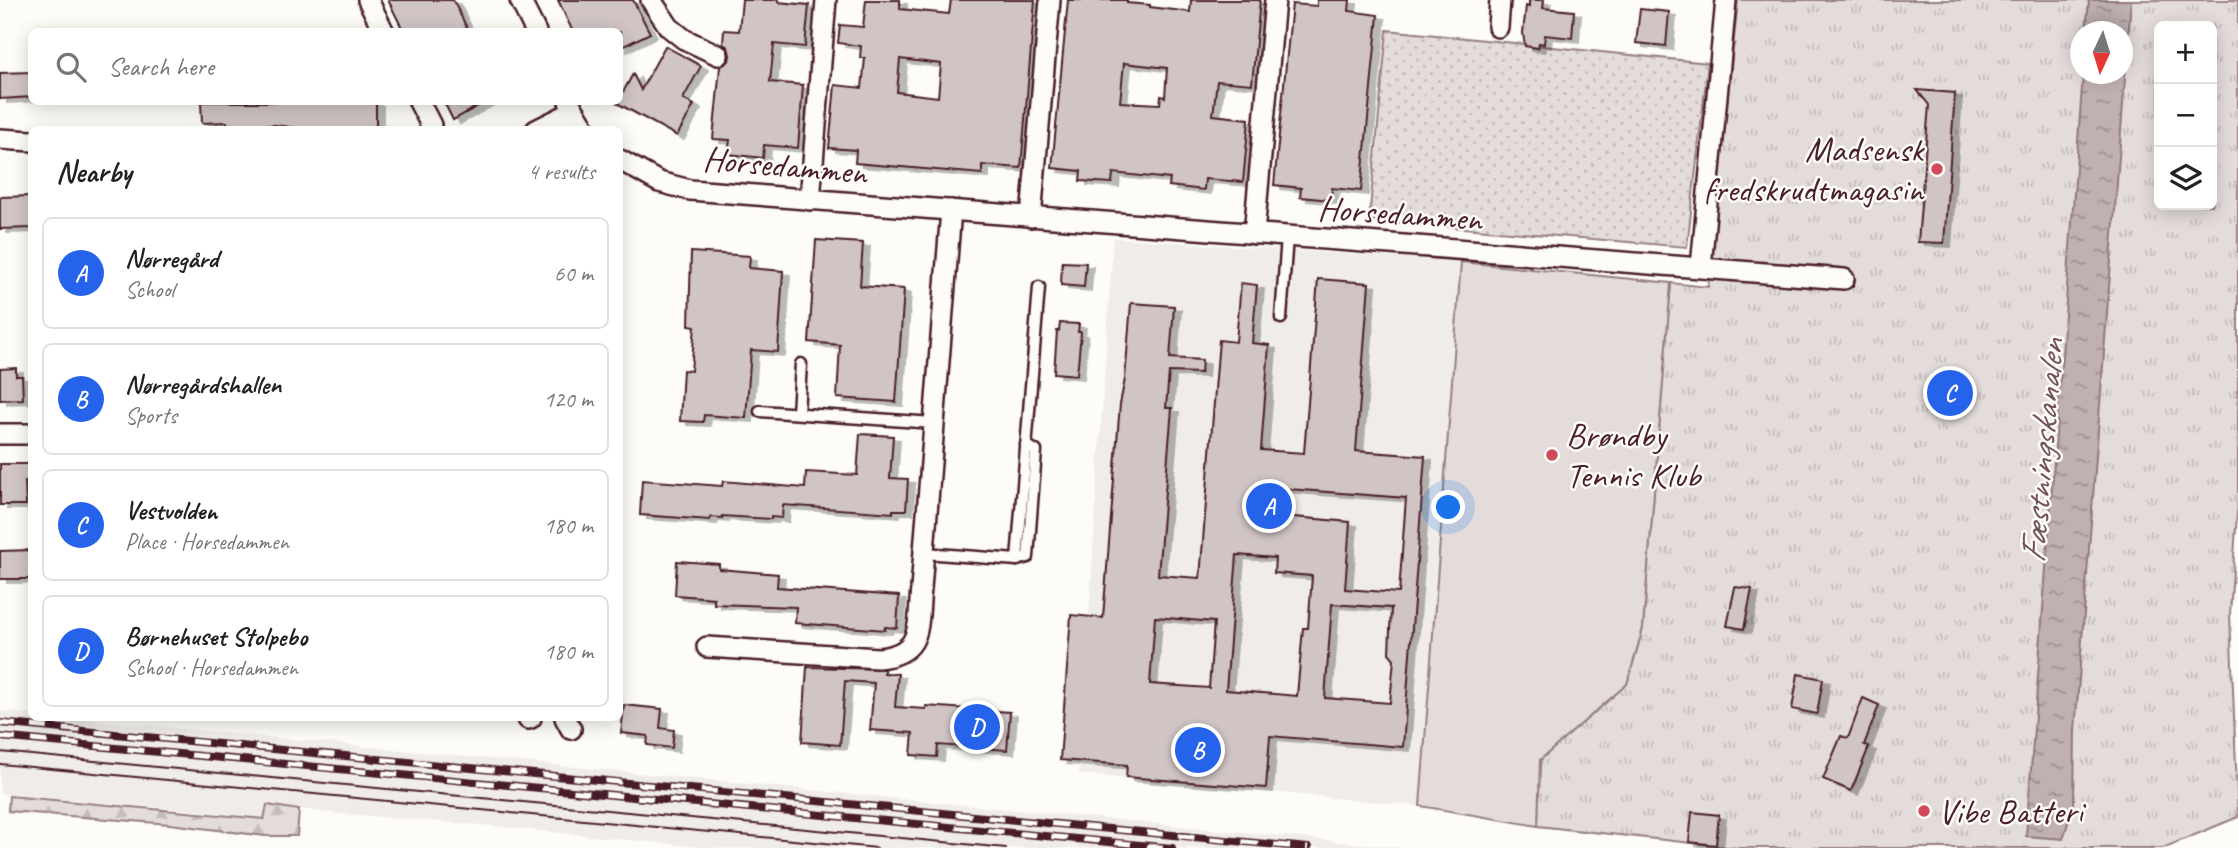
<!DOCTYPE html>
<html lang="en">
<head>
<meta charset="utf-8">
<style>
	body { margin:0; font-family:Caveat,sans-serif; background:#f6f6f6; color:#222 }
	.controls { position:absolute; right:21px; top:21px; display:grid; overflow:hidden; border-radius:10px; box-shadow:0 4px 18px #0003 }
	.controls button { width:63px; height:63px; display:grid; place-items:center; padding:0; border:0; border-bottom:2px solid #e0e0e0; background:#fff; color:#222; font:35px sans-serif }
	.compass { position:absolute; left:2070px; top:21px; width:63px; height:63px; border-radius:50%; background:#fff; box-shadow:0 4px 18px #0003; rotate:184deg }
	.you { position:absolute; left:1449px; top:508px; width:24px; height:24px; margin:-18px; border:5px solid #fff; border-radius:50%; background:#1a73e8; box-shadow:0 0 0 10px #1a73e833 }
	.badge { display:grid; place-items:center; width:46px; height:46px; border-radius:50%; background:#2563eb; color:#fff; font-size:23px; font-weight:700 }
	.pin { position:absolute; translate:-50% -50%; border:4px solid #fff; box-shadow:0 2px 7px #0006 }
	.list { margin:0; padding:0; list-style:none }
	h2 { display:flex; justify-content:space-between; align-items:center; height:91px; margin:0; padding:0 28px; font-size:30px }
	h2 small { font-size:23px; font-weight:400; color:#767676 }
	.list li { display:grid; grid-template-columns:46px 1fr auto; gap:21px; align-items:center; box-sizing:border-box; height:112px; margin:0 14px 14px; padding:0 14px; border:2px solid #e0e0e0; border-radius:10px }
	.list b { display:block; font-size:26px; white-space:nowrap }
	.list p { margin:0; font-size:23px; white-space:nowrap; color:#767676 }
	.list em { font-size:23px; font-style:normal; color:#767676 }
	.icon { flex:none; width:38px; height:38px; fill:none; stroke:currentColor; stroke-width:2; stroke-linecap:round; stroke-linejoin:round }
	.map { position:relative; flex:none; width:2238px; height:848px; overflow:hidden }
	.search { position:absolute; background:#fff; box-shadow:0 4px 18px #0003; left:28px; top:28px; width:595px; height:77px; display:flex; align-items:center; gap:18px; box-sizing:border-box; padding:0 24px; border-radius:10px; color:#767676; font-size:26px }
	.panel { position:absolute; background:#fff; box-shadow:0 4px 18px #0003; left:28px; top:126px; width:595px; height:595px; border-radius:10px }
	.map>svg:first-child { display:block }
</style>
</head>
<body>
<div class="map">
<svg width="2238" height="848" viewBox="0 0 2238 848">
	<defs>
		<pattern id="grass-dots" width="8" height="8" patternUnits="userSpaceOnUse" patternTransform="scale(1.75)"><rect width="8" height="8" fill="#e3dcda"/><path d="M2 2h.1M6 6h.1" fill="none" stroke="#c4bcbb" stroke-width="1.8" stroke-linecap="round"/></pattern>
		<pattern id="forest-firs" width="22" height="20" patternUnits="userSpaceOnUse" patternTransform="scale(1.75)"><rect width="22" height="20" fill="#e3dcda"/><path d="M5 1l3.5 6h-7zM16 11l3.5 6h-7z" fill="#c4bcbb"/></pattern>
		<pattern id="park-tufts" width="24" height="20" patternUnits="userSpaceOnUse" patternTransform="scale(1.75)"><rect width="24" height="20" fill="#e3dcda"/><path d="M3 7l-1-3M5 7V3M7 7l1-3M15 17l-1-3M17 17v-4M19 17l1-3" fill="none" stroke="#c4bcbb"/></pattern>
		<pattern id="water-ripples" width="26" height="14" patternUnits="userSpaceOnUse" patternTransform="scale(1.75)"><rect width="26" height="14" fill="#c0b1b1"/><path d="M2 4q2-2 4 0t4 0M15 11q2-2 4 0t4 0" fill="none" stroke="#9e8f90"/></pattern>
		<filter id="shadow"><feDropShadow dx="7" dy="4" stdDeviation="0" flood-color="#0004"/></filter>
	</defs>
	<rect width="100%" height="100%" fill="#fdfcf7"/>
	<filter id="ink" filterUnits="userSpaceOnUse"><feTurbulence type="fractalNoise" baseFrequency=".0143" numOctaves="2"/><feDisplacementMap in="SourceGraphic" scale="14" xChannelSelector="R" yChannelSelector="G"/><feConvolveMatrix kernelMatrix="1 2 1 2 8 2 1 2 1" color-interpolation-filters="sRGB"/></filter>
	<g filter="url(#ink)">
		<g fill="#f0ece8">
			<path d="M1113,238L1461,262L1420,806L1079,774Z"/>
			<path d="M0,711L31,714L32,718H72L1405,848H709L481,825L333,813L268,805L265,819L177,809L0,794Z"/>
		</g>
		<path fill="url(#grass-dots)" stroke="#967e82" stroke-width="2" d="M1387,30L1708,63L1687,247L1369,220Z"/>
		<path fill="url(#forest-firs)" stroke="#967e82" stroke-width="2" d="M9,796L264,819L267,805L299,810L297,836H265L170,824L8,811Z"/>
		<path fill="url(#park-tufts)" stroke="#967e82" stroke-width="2" fill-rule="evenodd" d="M1738,0H2238V499L2230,614L2238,817L2163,848H1737L1538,826L1540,760L1627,684L1643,628L1671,283L1708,287ZM2159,26H2212V205H2159ZM2080,32H2122V74H2080Z"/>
		<path fill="#e3dcda" stroke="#967e82" stroke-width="2" d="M1461,262L1671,283L1643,628L1627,684L1540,760L1538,826L1420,806Z"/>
		<path fill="url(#water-ripples)" stroke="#91777b" stroke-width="2" d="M2089,0H2131L2075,731L2074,804L2063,839L2026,836L2083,74H2122V32L2086,31Z"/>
		<g fill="#d0c5c4" stroke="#4a1f2b" stroke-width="2" fill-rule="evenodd" filter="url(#shadow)">
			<path d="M388,0H453L469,32H404Z"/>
			<path d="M558,0H633L650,33L620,48V32H573Z"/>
			<path d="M742,0H778V2L809,5L805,47L774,44L770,82L803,85L798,148L764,145L763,158L728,154L730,140L713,139L720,67L729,61L730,55L728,47L723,44L724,30L739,31Z"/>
			<path d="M866,0H900V9L949,14L951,0H1035L1021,168L982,165V174L855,163L856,150L829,148L835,85L862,88L865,58H860L861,46L838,43L840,25L863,27ZM900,59L941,64L938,97L897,92Z"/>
			<path d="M1068,0H1127V3L1150,5V7L1190,12L1191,0H1260L1252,84L1217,81L1213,115L1249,119L1243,182L1205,179L1204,190L1169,186L1170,179L1113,173L1112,183L1080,181L1081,171L1052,168ZM1124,63L1167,68L1165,97L1161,96L1160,104L1120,102Z"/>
			<path d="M1317,0H1350L1349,11L1378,15L1361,191L1332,188L1331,200L1300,197L1301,188L1274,185L1292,4L1317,6Z"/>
			<path d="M1529,0H1544L1543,8L1574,11L1572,38L1545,35L1544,44L1539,43L1538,48L1525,46L1523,33L1526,6L1529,7Z"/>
			<path d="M1640,9L1669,12L1666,46L1636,43Z"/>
			<path d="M665,46L701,66L683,99L694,105L677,136L617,103L633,74L641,90Z"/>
			<path d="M32,72V97L0,99V73Z"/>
			<path d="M1917,90L1955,93L1944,243L1918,242L1929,105Z"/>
			<path d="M201,102H376V130H310L275,125L227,127V122L202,123Z"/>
			<path d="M444,102H485L453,120Z"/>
			<path d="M32,196V228L0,229V197Z"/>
			<path d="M816,240L863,243L860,286L904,289L896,402L837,398L840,345L809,342Z"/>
			<path d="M691,252L750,256L749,268L783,271L778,352L751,350L746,418L704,415L703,422L680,421L683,370L691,371L695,326L689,325Z"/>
			<path d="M1062,262L1086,263L1084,287L1061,285Z"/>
			<path d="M1318,279L1369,283L1356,451L1425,456L1403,747L1270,736L1266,788L1126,777L1127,765L1060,760L1071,615L1103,618L1120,404L1125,379L1131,303L1174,306L1170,358L1202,360L1201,373L1169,372L1166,408H1172L1158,575L1200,578L1219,340L1236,342L1241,283L1257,285L1252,343L1269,345L1261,450L1304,453ZM1262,487L1406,498L1399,593L1345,589L1350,522L1260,514ZM1237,555L1275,558L1274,573L1312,576L1308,628H1303L1297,696L1226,690ZM1332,604L1391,608L1389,653L1394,659L1390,703L1325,698ZM1155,617L1214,622L1209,688L1150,684Z"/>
			<path d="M1060,323L1079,324L1078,332H1081L1077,375L1054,373L1057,331H1059Z"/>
			<path d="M16,368V376H22L23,399L0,400V369Z"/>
			<path d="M860,434L893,436L890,478L908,479L906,510H893V513L783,505L782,518L771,517V519L722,516V518L711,517L710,520L640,515L642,480L722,486L723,481L805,488L806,472L857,475Z"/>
			<path d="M0,464H32V482H25L26,505H0Z"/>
			<path d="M32,550V579H0V551Z"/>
			<path d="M677,561L719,564V569L778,574L777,587L899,596L897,628L885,627V630L795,623L796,607L714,604V598L675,595Z"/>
			<path d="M1735,587L1752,589L1744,629L1727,626Z"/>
			<path d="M807,667L884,669V673L898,674L895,707L926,709V706L1010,712L1007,750L938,745L937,757L911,755L913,733L870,730L874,683L845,681L840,745L802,742Z"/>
			<path d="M1798,674L1823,679L1817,714L1792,709Z"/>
			<path d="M1863,698L1879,705L1864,745L1869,747L1851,791L1823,779L1841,736L1848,738Z"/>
			<path d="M624,705L662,709L660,728L674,730L672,748L647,745L648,736L621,733Z"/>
			<path d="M1692,812L1719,815L1716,845L1689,842Z"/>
		</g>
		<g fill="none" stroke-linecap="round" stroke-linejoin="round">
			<g stroke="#4a1f2b" stroke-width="15">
				<g id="service">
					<path d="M1281,318L1287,237"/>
					<path d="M760,411L934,423"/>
					<path d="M798,413L801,364"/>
					<path d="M924,553L1017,560L1039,287"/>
					<path d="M1017,560L1028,557L1036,451L1026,445"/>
				</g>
			</g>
			<g stroke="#4a1f2b" stroke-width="24">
				<g id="minor">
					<path d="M368,0L384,32"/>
					<path d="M520,0L536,32"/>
					<path d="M651,0L669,27L684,39L718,55"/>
					<path d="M1498,27L1500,0"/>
					<path d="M419,102L431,125"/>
					<path d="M569,102L586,130"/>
					<path d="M536,130L574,111"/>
					<path d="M0,139L32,141"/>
					<path d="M620,160L659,182L690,190L1844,279"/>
					<path d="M810,200L826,0"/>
					<path d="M1031,217L1050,0"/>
					<path d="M1254,234L1275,0"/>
					<path d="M1701,267L1726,0"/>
					<path d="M0,434H32"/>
					<path d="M707,647L878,658C924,654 917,626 921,589L951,210"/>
					<path d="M565,718L571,729"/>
					<path d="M528,719L531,718"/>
				</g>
			</g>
			<use href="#service" stroke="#fdfcf7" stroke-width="10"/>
			<use href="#minor" stroke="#fdfcf7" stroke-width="19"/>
			<g stroke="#4a1f2b" stroke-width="2">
				<path d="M0,752L1006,848"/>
				<path d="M0,764L877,848"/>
			</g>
			<g stroke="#4a1f2b" stroke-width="8">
				<g id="rail">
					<path d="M0,723L1308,848"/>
					<path d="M0,737L1172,848"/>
				</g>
			</g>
			<use href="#rail" stroke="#fdfcf7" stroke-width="5" stroke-dasharray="16" stroke-linecap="butt"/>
		</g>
	</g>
	<g fill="#d1495b" stroke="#fdfcf7" stroke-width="2.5">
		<circle cx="1937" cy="169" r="7"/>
		<circle cx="1552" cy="455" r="7"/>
		<circle cx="1924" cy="811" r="7"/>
	</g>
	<g text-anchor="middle" stroke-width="5" stroke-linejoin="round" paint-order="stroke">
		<g font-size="35" fill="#4a1f2b" stroke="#fdfcf7" text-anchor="start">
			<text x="1923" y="161" text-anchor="end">Madsensk<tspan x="1923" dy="40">fredskrudtmagasin</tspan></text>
			<text x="1566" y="447">Brøndby<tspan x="1566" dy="40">Tennis Klub</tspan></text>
			<text x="1938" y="823">Vibe Batteri</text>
		</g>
		<g font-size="35" fill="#4a1f2b" stroke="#fdfcf7">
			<text transform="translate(785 165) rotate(5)" y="12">Horsedammen</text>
			<text transform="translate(1400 213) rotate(4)" y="12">Horsedammen</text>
		</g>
		<g font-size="37" font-style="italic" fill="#73525a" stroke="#fdfcf7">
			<text transform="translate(2041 451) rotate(-85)" y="13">Fæstningskanalen</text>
		</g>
	</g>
</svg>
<div class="controls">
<button>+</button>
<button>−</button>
<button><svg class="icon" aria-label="layers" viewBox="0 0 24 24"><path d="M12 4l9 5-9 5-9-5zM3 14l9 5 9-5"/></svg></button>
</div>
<svg class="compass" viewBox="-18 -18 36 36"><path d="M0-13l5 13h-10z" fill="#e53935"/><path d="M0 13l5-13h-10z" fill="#767676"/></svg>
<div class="you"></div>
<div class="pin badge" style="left:1269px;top:506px">A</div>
<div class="pin badge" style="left:1198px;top:750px">B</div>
<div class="pin badge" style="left:1950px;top:393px">C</div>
<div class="pin badge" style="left:977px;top:727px">D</div>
<div class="search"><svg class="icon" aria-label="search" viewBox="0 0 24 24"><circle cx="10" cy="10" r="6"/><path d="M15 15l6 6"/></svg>Search here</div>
<section class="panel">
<h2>Nearby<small>4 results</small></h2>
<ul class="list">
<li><span class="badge">A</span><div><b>Nørregård</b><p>School</p></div><em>60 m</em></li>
<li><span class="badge">B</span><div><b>Nørregårdshallen</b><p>Sports</p></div><em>120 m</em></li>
<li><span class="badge">C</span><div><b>Vestvolden</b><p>Place · Horsedammen</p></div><em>180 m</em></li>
<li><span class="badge">D</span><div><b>Børnehuset Stolpebo</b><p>School · Horsedammen</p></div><em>180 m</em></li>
</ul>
</section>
</div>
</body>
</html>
